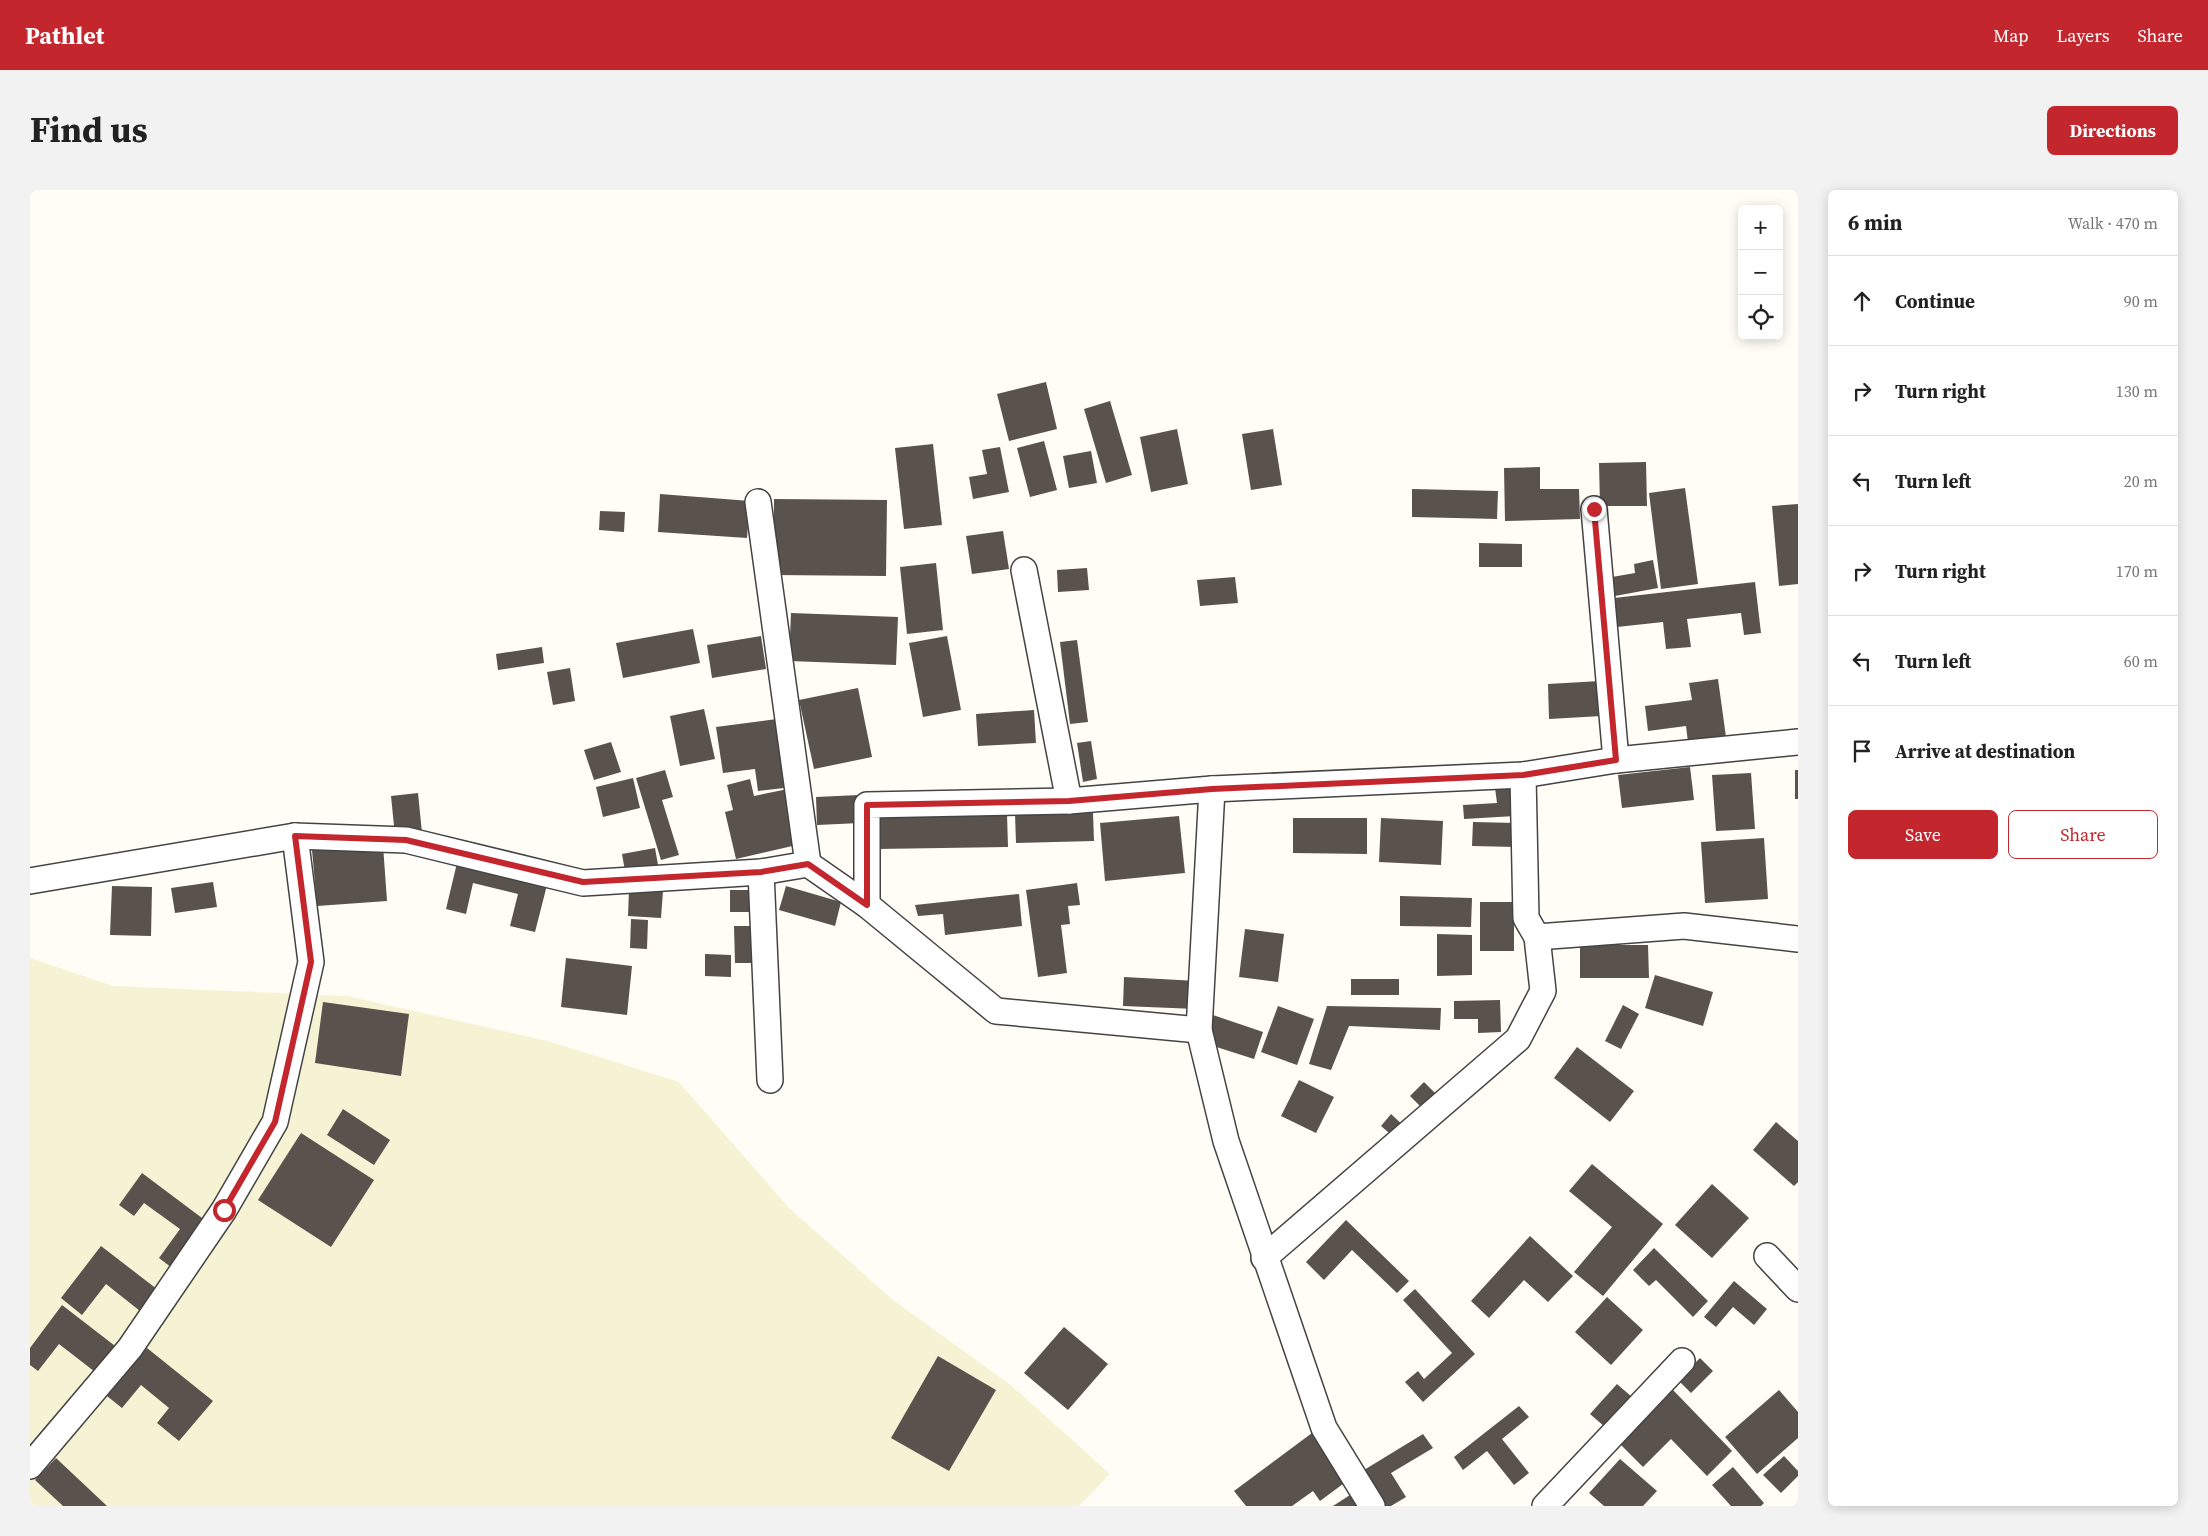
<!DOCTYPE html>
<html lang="en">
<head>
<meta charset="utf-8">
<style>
	body { margin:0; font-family:"Source Serif 4",serif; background:#f2f2f2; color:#222 }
	.controls { position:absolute; right:15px; top:15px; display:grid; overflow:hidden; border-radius:8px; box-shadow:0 2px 12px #0003 }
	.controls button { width:45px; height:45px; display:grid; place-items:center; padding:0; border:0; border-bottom:1px solid #e0e0e0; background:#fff; color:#222; font:25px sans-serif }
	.stop { position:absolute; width:15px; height:15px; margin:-11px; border:4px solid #c4262e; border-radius:50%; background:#fff }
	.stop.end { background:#c4262e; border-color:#fff; box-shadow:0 1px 5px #0008 }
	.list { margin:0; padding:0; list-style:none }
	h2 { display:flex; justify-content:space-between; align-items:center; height:65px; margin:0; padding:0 20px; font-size:21px }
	h2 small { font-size:16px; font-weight:400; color:#767676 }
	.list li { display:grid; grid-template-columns:32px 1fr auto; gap:15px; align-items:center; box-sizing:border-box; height:90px; padding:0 20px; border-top:1px solid #e0e0e0 }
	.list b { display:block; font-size:19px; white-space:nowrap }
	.list em { font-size:16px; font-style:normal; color:#767676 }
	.actions { display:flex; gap:10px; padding:15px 20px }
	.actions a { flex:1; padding:11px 0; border:1px solid #c4262e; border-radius:8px; text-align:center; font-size:18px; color:#c4262e }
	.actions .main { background:#c4262e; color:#fff }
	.icon { flex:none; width:28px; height:28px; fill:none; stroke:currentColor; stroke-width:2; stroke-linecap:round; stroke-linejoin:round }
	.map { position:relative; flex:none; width:1768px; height:1316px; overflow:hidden; border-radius:8px }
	header { display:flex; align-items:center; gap:30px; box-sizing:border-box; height:70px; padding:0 25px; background:#c4262e; color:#fff }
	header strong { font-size:24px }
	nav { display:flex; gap:28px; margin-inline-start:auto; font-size:18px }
	.intro { display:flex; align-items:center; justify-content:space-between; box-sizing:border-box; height:120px; padding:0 30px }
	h1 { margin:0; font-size:35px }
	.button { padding:12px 22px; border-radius:8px; background:#c4262e; color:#fff; font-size:18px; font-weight:700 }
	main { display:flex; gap:30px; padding:0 30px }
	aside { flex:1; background:#fff; border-radius:8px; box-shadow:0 2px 12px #0003 }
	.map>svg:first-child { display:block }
</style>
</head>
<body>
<header>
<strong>Pathlet</strong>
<nav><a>Map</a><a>Layers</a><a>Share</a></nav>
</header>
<div class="intro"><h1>Find us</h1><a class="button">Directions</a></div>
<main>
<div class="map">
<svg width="1768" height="1316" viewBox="0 0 1768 1316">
	<rect width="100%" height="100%" fill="#fffdf5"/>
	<path fill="#f6f3d4" d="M0,768L83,796L317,806L518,851L649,892L759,1018L862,1109L982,1196L1080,1284L1049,1316H0Z"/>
	<g fill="#5a524d">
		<path d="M1016,192L1027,239L979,251L967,204Z"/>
		<path d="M1080,211L1102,285L1076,293L1054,219Z"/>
		<path d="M1147,239L1158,294L1121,302L1110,247Z"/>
		<path d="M1243,239L1252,295L1221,300L1212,244Z"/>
		<path d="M1014,251L1027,300L1000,307L987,258Z"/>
		<path d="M903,254L912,335L874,339L865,258Z"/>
		<path d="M970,257L979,302L943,309L939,287L957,284L952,260Z"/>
		<path d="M1061,261L1067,293L1039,298L1033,266Z"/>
		<path d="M1616,272L1617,316H1570L1569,273Z"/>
		<path d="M1510,277V299H1549L1550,329L1475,331L1474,278Z"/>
		<path d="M1655,298L1668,394L1631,399L1619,303Z"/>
		<path d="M1382,299L1468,301L1467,329L1382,327Z"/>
		<path d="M630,304L720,311L717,348L628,342Z"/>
		<path d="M744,309L857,310L856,386L743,385Z"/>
		<path d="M1768,314V394L1749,396L1742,316Z"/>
		<path d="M570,321L595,322L594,342L569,340Z"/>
		<path d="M973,341L979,379L942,384L936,346Z"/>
		<path d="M1449,353L1492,354V377H1449Z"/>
		<path d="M1623,370L1628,398L1585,406L1582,387L1605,383L1604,374Z"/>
		<path d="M906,373L913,440L877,444L870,377Z"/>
		<path d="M1057,378L1059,400L1028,402L1027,380Z"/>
		<path d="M1205,387L1208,413L1170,416L1167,390Z"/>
		<path d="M1725,392L1731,443L1714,445L1711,423L1657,429L1661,457L1636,459L1633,432L1587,437L1584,408Z"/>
		<path d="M761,423L868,427L866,475L759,471Z"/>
		<path d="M663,439L670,473L593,488L586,453Z"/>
		<path d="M731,446L736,479L682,488L677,455Z"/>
		<path d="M917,446L931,520L893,527L879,453Z"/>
		<path d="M1047,450L1058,532L1040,534L1030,452Z"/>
		<path d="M512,457L514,473L468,480L466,464Z"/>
		<path d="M540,478L545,511L523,515L517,482Z"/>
		<path d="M1688,489L1696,547L1658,552L1656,536L1618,541L1615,516L1662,510L1659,493Z"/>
		<path d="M1570,491L1572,526L1519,529L1518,494Z"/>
		<path d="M828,498L842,567L784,579L769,510Z"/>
		<path d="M674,519L685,569L650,576L640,526Z"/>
		<path d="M1004,520L1006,553L948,556L946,524Z"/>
		<path d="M754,528L763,597L728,601L725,579L693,583L686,537Z"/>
		<path d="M1061,551L1067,589L1053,592L1047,553Z"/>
		<path d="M581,552L591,582L564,590L554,560Z"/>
		<path d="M1660,577L1664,610L1592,618L1588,585Z"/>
		<path d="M635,580L643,607L632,610L649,665L631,670L606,588Z"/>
		<rect x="1765" y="580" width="3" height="29"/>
		<path d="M1721,583L1725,639L1686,641L1682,585Z"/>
		<path d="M603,588L610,618L573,627L566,597Z"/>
		<path d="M720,589L724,606L758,599L771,654L706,669L695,622L703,620L697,595Z"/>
		<path d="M1483,597L1485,626L1434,629L1433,615L1467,613L1465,598Z"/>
		<path d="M388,603L392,643L365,646L361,606Z"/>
		<path d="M829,605L830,633L787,635L786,607Z"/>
		<path d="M1063,623L1064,651L986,653L985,624Z"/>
		<path d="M977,625L978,657L847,659V627Z"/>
		<path d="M1149,626L1155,683L1075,691L1070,633Z"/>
		<path d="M1263,628H1337V664L1263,663Z"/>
		<path d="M1351,628L1413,631L1411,675L1349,672Z"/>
		<path d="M1443,632L1486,633V657L1442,656Z"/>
		<path d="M1734,648L1738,709L1675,713L1671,652Z"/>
		<path d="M353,655L357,711L287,716L282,660Z"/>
		<path d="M625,658L628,675L595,681L592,664Z"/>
		<path d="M427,673L517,695L505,742L480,736L488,704L443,693L436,724L416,719Z"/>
		<path d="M183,692L187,717L145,723L141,698Z"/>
		<path d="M1047,693L1050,715L1038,716L1040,734L1031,735L1037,783L1008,787L996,700Z"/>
		<path d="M82,696L122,697L121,746L80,745Z"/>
		<path d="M756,696L811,712L805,736L749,720Z"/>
		<path d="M599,700L633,701L631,728L598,726Z"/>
		<path d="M700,700H722L721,722H700Z"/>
		<path d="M989,704L992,736L915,745L913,724L888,726L885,715Z"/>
		<path d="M1370,706L1442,708L1441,737L1370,736Z"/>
		<rect x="1450" y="712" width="34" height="49"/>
		<path d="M601,729L618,730L617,759L600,758Z"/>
		<path d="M704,736H723V773H705Z"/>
		<path d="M1215,739L1254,744L1248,792L1209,787Z"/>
		<path d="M1407,744L1442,745V785L1407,786Z"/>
		<path d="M1550,755H1618L1619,788H1550Z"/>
		<path d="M675,764L701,765V787L675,786Z"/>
		<path d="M536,768L602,776L597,825L531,817Z"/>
		<path d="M1625,785L1683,802L1673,836L1615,818Z"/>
		<path d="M1094,787L1167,791L1166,819L1093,816Z"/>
		<rect x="1321" y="789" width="48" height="16"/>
		<path d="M1470,810L1471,842L1448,843V829H1424V811Z"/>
		<path d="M293,812L379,824L371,886L285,873Z"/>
		<path d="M1593,815L1609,824L1591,859L1575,851Z"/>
		<path d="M1248,816L1284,829L1267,875L1231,862Z"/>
		<path d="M1297,816L1411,818L1410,840L1319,836L1301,880L1279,874Z"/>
		<path d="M1183,825L1233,842L1224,869L1174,853Z"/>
		<path d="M1547,857L1604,901L1580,932L1524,888Z"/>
		<path d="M1269,890L1304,907L1286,943L1251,926Z"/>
		<path d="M1394,892L1406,904L1392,918L1380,906Z"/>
		<path d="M313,919L360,950L344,975L297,945Z"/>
		<path d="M1361,924L1375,937L1365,948L1351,936Z"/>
		<path d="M1746,932L1768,951V992L1764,996L1723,960Z"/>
		<path d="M271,943L344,990L301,1057L228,1010Z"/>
		<path d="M1562,974L1633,1034L1573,1106L1544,1082L1582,1037L1539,1001Z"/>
		<path d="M112,983L180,1034L146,1081L129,1068L150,1039L114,1013L104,1026L89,1015Z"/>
		<path d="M1682,994L1719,1028L1682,1068L1645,1035Z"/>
		<path d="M1316,1030L1379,1091L1367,1103L1322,1060L1294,1090L1276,1072Z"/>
		<path d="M1500,1046L1543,1086L1518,1112L1494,1090L1459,1128L1441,1111Z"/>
		<path d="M71,1056L132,1103L115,1125L76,1094L52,1125L31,1108Z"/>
		<path d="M1624,1058L1678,1111L1663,1127L1626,1090L1619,1096L1603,1080Z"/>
		<path d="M1704,1091L1737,1119L1724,1135L1703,1117L1686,1137L1674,1127Z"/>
		<path d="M1385,1099L1445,1164L1393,1212L1375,1192L1388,1181L1394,1189L1422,1163L1373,1110Z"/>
		<path d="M1577,1107L1613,1140L1581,1175L1545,1142Z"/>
		<path d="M32,1115L89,1159L69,1185L29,1154L8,1181L0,1175V1158Z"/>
		<path d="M1034,1137L1078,1174L1038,1220L994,1183Z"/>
		<path d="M117,1158L183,1211L149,1251L127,1233L139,1218L111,1195L92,1218L77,1206Z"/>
		<path d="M908,1166L966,1200L919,1281L861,1248Z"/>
		<path d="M1670,1168L1683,1181L1661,1203L1648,1190Z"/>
		<path d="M1587,1194L1602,1207L1575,1237L1560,1224Z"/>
		<path d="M1643,1200L1702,1261L1677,1286L1641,1249L1613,1277L1589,1253Z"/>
		<path d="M1749,1200L1768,1222V1248L1727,1284L1695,1247Z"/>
		<path d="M1489,1216L1499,1227L1472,1249L1499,1283L1484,1295L1457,1261L1433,1280L1424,1267Z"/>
		<path d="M1282,1243L1317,1291L1290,1311L1283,1301L1262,1316H1216L1204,1301Z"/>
		<path d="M1393,1244L1403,1258L1361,1283L1376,1307L1361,1316H1356L1334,1280Z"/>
		<path d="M1754,1266L1768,1281V1286L1751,1303L1733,1285Z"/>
		<path d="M26,1268L77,1316H33L5,1290Z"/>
		<path d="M1590,1269L1627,1301L1613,1316H1574L1559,1303Z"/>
		<path d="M1703,1277L1734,1313L1731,1316H1701L1682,1295Z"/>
		<path d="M1320,1305L1327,1316H1303Z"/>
	</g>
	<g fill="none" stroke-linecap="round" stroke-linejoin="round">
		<g stroke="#444" stroke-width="28">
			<g id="street">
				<path d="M728,312L778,674"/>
				<path d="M1564,319L1586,570"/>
				<path d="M994,380L1039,611"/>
				<path d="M1182,599L1169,840L1196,951L1294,1238L1342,1316"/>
				<path d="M731,682L740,890"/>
				<path d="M0,691L265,646L376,650L553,693L731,682L778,674L837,715L966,821L1169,840"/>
				<path d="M837,715V615L1039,611L1182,599L1493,585L1586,570L1768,552"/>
				<path d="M1507,747L1654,736L1768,749"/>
				<path d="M1737,1066L1768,1099"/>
				<path d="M1234,1068L1488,849L1513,801L1507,747L1496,728L1493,585"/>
				<path d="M0,1276L100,1158L194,1020L245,932L281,772L265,646"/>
				<path d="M1515,1316L1652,1171"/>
			</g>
		</g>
		<use href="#street" stroke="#fff" stroke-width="25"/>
	</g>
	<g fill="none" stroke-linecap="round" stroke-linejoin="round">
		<path stroke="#c4262e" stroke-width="6" d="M194,1020L245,932L281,772L265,646L376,650L553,692L731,682L778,674L837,715V615L1039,611L1182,599L1493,585L1586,570L1564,319"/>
	</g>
</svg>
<div class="controls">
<button>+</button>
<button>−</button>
<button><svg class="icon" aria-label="locate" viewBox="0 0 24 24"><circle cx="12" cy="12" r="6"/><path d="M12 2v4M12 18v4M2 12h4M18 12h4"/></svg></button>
</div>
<div class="stop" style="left:194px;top:1020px"></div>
<div class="stop end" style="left:1564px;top:319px"></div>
</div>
<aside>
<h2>6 min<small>Walk · 470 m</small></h2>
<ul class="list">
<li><svg class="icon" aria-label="ahead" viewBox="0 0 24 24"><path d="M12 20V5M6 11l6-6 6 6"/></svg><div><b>Continue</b></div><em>90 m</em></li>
<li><svg class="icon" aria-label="right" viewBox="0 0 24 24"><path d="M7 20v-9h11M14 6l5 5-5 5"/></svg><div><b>Turn right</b></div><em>130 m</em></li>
<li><svg class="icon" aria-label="left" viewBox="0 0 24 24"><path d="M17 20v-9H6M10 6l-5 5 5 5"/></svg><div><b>Turn left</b></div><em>20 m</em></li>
<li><svg class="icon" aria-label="right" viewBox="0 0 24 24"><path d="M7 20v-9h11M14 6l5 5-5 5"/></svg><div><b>Turn right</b></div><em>170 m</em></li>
<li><svg class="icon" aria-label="left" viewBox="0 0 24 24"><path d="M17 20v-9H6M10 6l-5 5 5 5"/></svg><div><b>Turn left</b></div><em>60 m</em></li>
<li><svg class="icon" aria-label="arrive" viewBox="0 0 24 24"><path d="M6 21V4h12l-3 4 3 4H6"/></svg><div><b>Arrive at destination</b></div></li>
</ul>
<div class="actions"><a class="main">Save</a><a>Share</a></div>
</aside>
</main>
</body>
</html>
